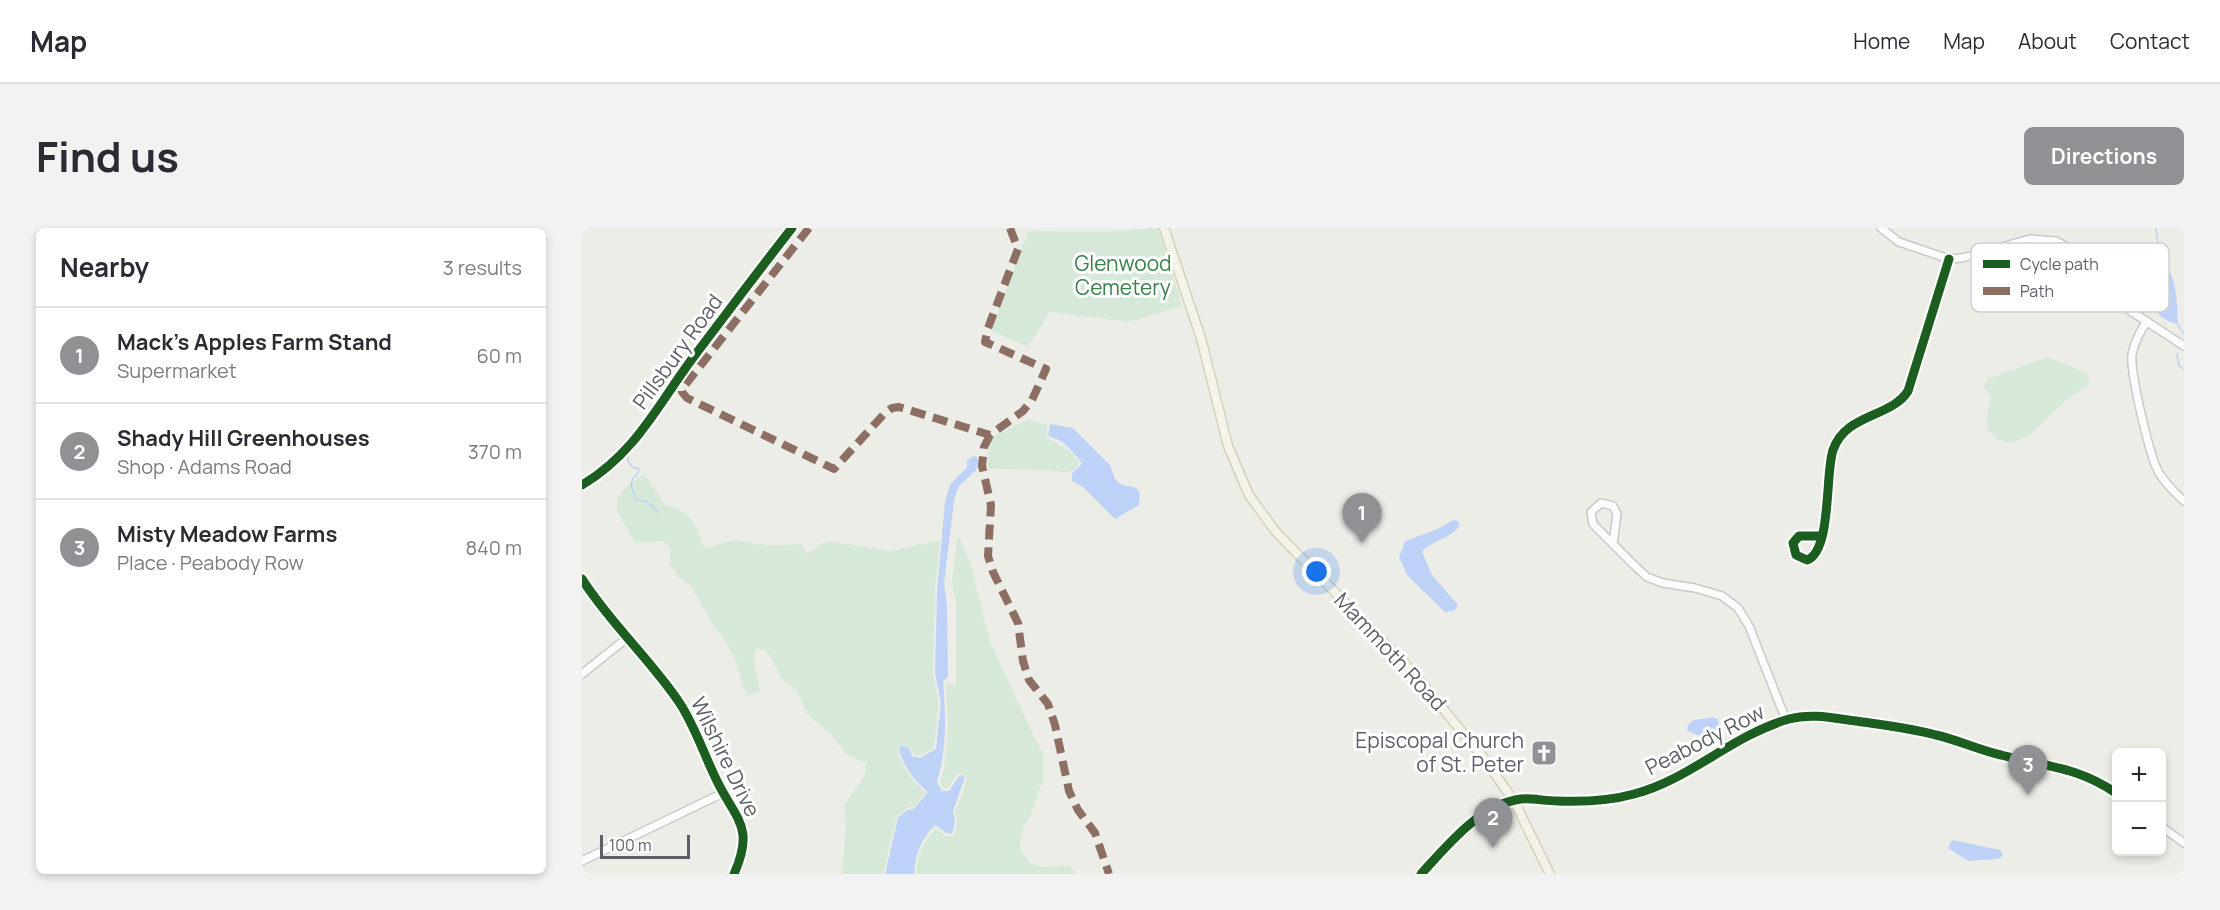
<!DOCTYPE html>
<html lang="en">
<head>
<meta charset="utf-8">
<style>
	body { margin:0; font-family:Manrope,sans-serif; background:#f2f2f3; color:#2b2b33 }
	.controls { position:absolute; right:18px; bottom:18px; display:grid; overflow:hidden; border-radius:9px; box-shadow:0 3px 9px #0003 }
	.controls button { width:54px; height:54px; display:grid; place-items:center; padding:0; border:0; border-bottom:2px solid #e1e1e2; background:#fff; color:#2b2b33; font:30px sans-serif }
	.scale { position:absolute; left:18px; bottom:15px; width:90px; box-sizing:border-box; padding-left:6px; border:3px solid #5d5f66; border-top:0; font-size:16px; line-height:21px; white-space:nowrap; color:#5d5f66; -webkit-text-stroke:4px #fff; paint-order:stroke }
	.you { position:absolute; left:735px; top:344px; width:21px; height:21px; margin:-15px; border:4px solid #fff; border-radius:50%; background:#1a73e8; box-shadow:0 0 0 9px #1a73e833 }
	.badge { display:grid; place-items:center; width:39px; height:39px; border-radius:50%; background:#8f9194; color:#fff; font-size:20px; font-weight:700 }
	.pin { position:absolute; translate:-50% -50px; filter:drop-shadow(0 2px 3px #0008) }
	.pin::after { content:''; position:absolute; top:32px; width:21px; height:18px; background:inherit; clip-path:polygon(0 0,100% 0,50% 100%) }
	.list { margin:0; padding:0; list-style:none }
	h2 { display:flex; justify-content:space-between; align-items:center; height:78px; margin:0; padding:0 24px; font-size:26px }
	h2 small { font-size:20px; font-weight:400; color:#7c7c81 }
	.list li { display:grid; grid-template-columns:39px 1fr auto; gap:18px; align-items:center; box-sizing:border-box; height:96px; padding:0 24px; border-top:2px solid #e1e1e2 }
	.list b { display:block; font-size:22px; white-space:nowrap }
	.list p { margin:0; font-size:20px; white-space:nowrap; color:#7c7c81 }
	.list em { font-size:20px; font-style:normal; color:#7c7c81 }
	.map { position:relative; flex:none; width:1602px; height:646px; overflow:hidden; border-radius:9px }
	header { display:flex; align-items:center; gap:36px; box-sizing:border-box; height:84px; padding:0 30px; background:#fff; border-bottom:2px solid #e1e1e2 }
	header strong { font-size:28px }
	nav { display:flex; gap:33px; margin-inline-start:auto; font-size:21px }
	.intro { display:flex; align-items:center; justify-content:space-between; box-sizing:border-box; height:144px; padding:0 36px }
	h1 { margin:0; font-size:42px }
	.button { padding:15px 27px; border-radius:9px; background:#8f9194; color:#fff; font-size:21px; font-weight:700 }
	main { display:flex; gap:36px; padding:0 36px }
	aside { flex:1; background:#fff; border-radius:9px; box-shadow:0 3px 9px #0003 }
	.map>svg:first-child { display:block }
</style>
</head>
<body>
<header>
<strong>Map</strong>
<nav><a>Home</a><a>Map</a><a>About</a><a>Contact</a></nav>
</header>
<div class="intro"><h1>Find us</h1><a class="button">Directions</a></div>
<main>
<aside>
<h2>Nearby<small>3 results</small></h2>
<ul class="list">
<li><span class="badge">1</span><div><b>Mack's Apples Farm Stand</b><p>Supermarket</p></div><em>60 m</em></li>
<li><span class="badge">2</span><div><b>Shady Hill Greenhouses</b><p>Shop · Adams Road</p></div><em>370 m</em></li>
<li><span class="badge">3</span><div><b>Misty Meadow Farms</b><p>Place · Peabody Row</p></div><em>840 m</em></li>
</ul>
</aside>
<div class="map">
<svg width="1602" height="646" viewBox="0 0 1602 646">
	<rect width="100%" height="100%" fill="#edede8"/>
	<g fill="#d6e9d8">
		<path d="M576,0L600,78L547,94L468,84L446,119L409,103L446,3L518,4Z"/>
		<path d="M1466,129L1504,145L1508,155L1488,169L1446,208L1427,215L1414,211L1406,202L1404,192L1409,170L1402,158L1407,150Z"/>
		<path d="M446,192L465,196V209C475,217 494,222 497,236L487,245L465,242L408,241L405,238L408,210Z"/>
		<path d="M62,246L84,278C107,283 114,293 120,317L128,320C155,307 157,314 184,317C195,318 207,316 219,316L225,326C234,322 238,315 247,313L309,323L358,312L353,363L351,445L357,475L352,520L338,528L331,526L328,519L319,516L315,524C320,538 331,555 344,564L332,579L325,580L315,589L301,646H260L264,599L262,577L283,547L284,535L264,526L250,507L225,486L214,461C195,453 196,435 182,421H174L172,435L178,463L164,468L153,431L141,409L131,397L109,358L97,350L88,337V320L82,313L54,315C32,278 22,273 62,246Z"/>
		<path d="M376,306L388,334L408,414L461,527V552L447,591L441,599L438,616L440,625L449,636L459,639L487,637L494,646H334C335,629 341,612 354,601L364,608H372L375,595L373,583L381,565L385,548L376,545L366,561L361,560L358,554C368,522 366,487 363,454L374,458V374L370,353Z"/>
	</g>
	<g fill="#bdd2f6">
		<path d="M1578,32H1582C1595,53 1595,73 1596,96C1577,92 1570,80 1559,64L1564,52Z"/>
		<path d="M468,196L491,200L528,237L533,251L538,256L554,260L558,265L557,277L533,291L501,259L490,253V245L500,236C496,228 483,215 475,211C472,210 469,210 466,207Z"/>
		<path d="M394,228L397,234L394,242L377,258L372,272L362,356L365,377L366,449L361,453C364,486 365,522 355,554L360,563H367L378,547L383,549L371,583L373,595L370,606L364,605L353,597C339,611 333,627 332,646H303L316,590L325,582L332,581L346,564C333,554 322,538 317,523L319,517L327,520L330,528L338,530L354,521L359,475L353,445L355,363L363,274L368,257L385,239V233L389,229Z"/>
		<path d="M871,292L876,293L878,297C869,311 850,312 840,324L850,347L876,377L872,383L863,384L825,347L817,329L823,313L856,301Z"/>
		<path d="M1130,489L1136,491L1138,500C1130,513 1117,509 1105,502C1107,488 1120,493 1130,489Z"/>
		<path d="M1370,612L1418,622L1421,628L1415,631L1386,633L1366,620Z"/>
	</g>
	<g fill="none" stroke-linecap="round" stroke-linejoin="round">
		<g stroke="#bdd2f6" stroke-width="1.5">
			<path d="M1574,0L1578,32"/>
			<path d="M1596,97L1602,106"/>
			<path d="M1595,126L1597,138L1602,141"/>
			<path d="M46,227V233L50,239L57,241L55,247L51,250L49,257L54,272L64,273L76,284"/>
		</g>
		<g stroke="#c9cac8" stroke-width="10">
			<g id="minor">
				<path d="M1299,0L1317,14L1367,31L1380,30L1448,11L1474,13L1495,24L1520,57L1541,78L1602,118"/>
				<path d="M1565,93C1558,104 1552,114 1550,127C1548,145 1568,230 1577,245C1584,256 1593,265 1602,273"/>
				<path d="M0,257C54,225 76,176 113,127C145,85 177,42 210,0"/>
				<path d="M1240,308H1217L1211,315L1214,327L1225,332C1250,323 1243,245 1251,222C1264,185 1309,190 1326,163L1367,31"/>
				<path d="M1031,316L1035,286L1031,278L1019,275L1009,284L1011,296L1054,339L1065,349L1081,355L1113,360L1140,368L1156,380L1167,398L1204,492"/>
				<path d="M0,351C28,395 68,431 97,474C113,498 122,527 135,553C154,592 173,599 152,646"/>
				<path d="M0,446L45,410"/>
				<path d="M1580,599L1602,615"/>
				<path d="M0,633L141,565"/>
				<path d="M839,646C865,618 898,576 939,571C950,570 963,573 975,573C1000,574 1027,573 1052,566C1107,552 1151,507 1207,491C1229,485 1251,490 1274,493C1301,497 1328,500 1354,507C1376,512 1397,522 1419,527C1464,539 1494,538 1534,565"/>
			</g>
		</g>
		<g stroke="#d4d2b6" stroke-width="11">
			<path id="major" d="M582,0L619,110L646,218L667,267L694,304L830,443L900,528L932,573L968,646"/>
		</g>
		<use href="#minor" stroke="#fcfcfc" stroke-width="7"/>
		<use href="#major" stroke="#f3f3e9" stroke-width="8"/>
		<g stroke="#8d6e63" stroke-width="8" stroke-dasharray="15 8" stroke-linecap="butt">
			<path d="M227,0L100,161V164L105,170L252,241L302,186L310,180L317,179L408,207L441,183L450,172L464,141L403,114L406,100L436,21L428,0"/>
			<path d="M408,207L402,219L400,238L409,277L406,328L411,344L436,395L441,433L447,452L466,476L473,497L487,563L496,582L513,605L527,646"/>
		</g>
		<g stroke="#fff" stroke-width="13">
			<g id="cycleway">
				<path d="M0,257C54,225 76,176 113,127C145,85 177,42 210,0"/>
				<path d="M1240,308H1217L1211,315L1214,327L1225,332C1250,323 1243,245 1251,222C1264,185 1309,190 1326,163L1367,31"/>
				<path d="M0,351C28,395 68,431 97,474C113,498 122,527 135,553C154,592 173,599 152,646"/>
				<path d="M839,646C865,618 898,576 939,571C950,570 963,573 975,573C1000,574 1027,573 1052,566C1107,552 1151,507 1207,491C1229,485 1251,490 1274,493C1301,497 1328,500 1354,507C1376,512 1397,522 1419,527C1464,539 1494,538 1534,565"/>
			</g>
		</g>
		<use href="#cycleway" stroke="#1b5e20" stroke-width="9"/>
	</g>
	<defs>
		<g id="church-square" transform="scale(1.35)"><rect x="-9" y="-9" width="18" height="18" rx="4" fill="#8f9194" stroke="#fff"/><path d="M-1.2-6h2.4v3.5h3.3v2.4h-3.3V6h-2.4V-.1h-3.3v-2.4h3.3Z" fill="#fff"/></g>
	</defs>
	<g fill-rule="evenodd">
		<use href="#church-square" x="962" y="525"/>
	</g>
	<g text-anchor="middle" stroke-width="6" stroke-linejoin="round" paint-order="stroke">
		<g font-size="21" fill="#38824a" stroke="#fff">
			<text x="541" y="43">Glenwood<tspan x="541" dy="24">Cemetery</tspan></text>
		</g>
		<g font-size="21" fill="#5d5f66" stroke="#fff">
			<text transform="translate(96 124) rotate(-54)" y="7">Pillsbury Road</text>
			<text transform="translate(808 424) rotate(47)" y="7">Mammoth Road</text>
			<text transform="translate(1123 512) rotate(-27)" y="7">Peabody Row</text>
			<text transform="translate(143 529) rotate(64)" y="7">Wilshire Drive</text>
		</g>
		<g font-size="21" fill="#5d5f66" stroke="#fff" text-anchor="end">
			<text x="942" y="520">Episcopal Church<tspan x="942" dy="24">of St. Peter</tspan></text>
		</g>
	</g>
	<rect x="1389" y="15" width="198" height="69" rx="9" fill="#fff" stroke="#cecfd1" stroke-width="1.5"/>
	<rect x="1401" y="32" width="27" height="8" fill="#1b5e20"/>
	<rect x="1401" y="59" width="27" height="8" fill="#8d6e63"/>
	<g font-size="16" fill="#5d5f66">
		<text x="1438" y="42">Cycle path</text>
		<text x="1438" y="69">Path</text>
	</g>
</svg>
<div class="controls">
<button>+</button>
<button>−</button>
</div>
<div class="scale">100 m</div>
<div class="you"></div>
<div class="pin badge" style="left:780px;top:315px">1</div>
<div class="pin badge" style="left:911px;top:620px">2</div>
<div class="pin badge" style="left:1446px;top:567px">3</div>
</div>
</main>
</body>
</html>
